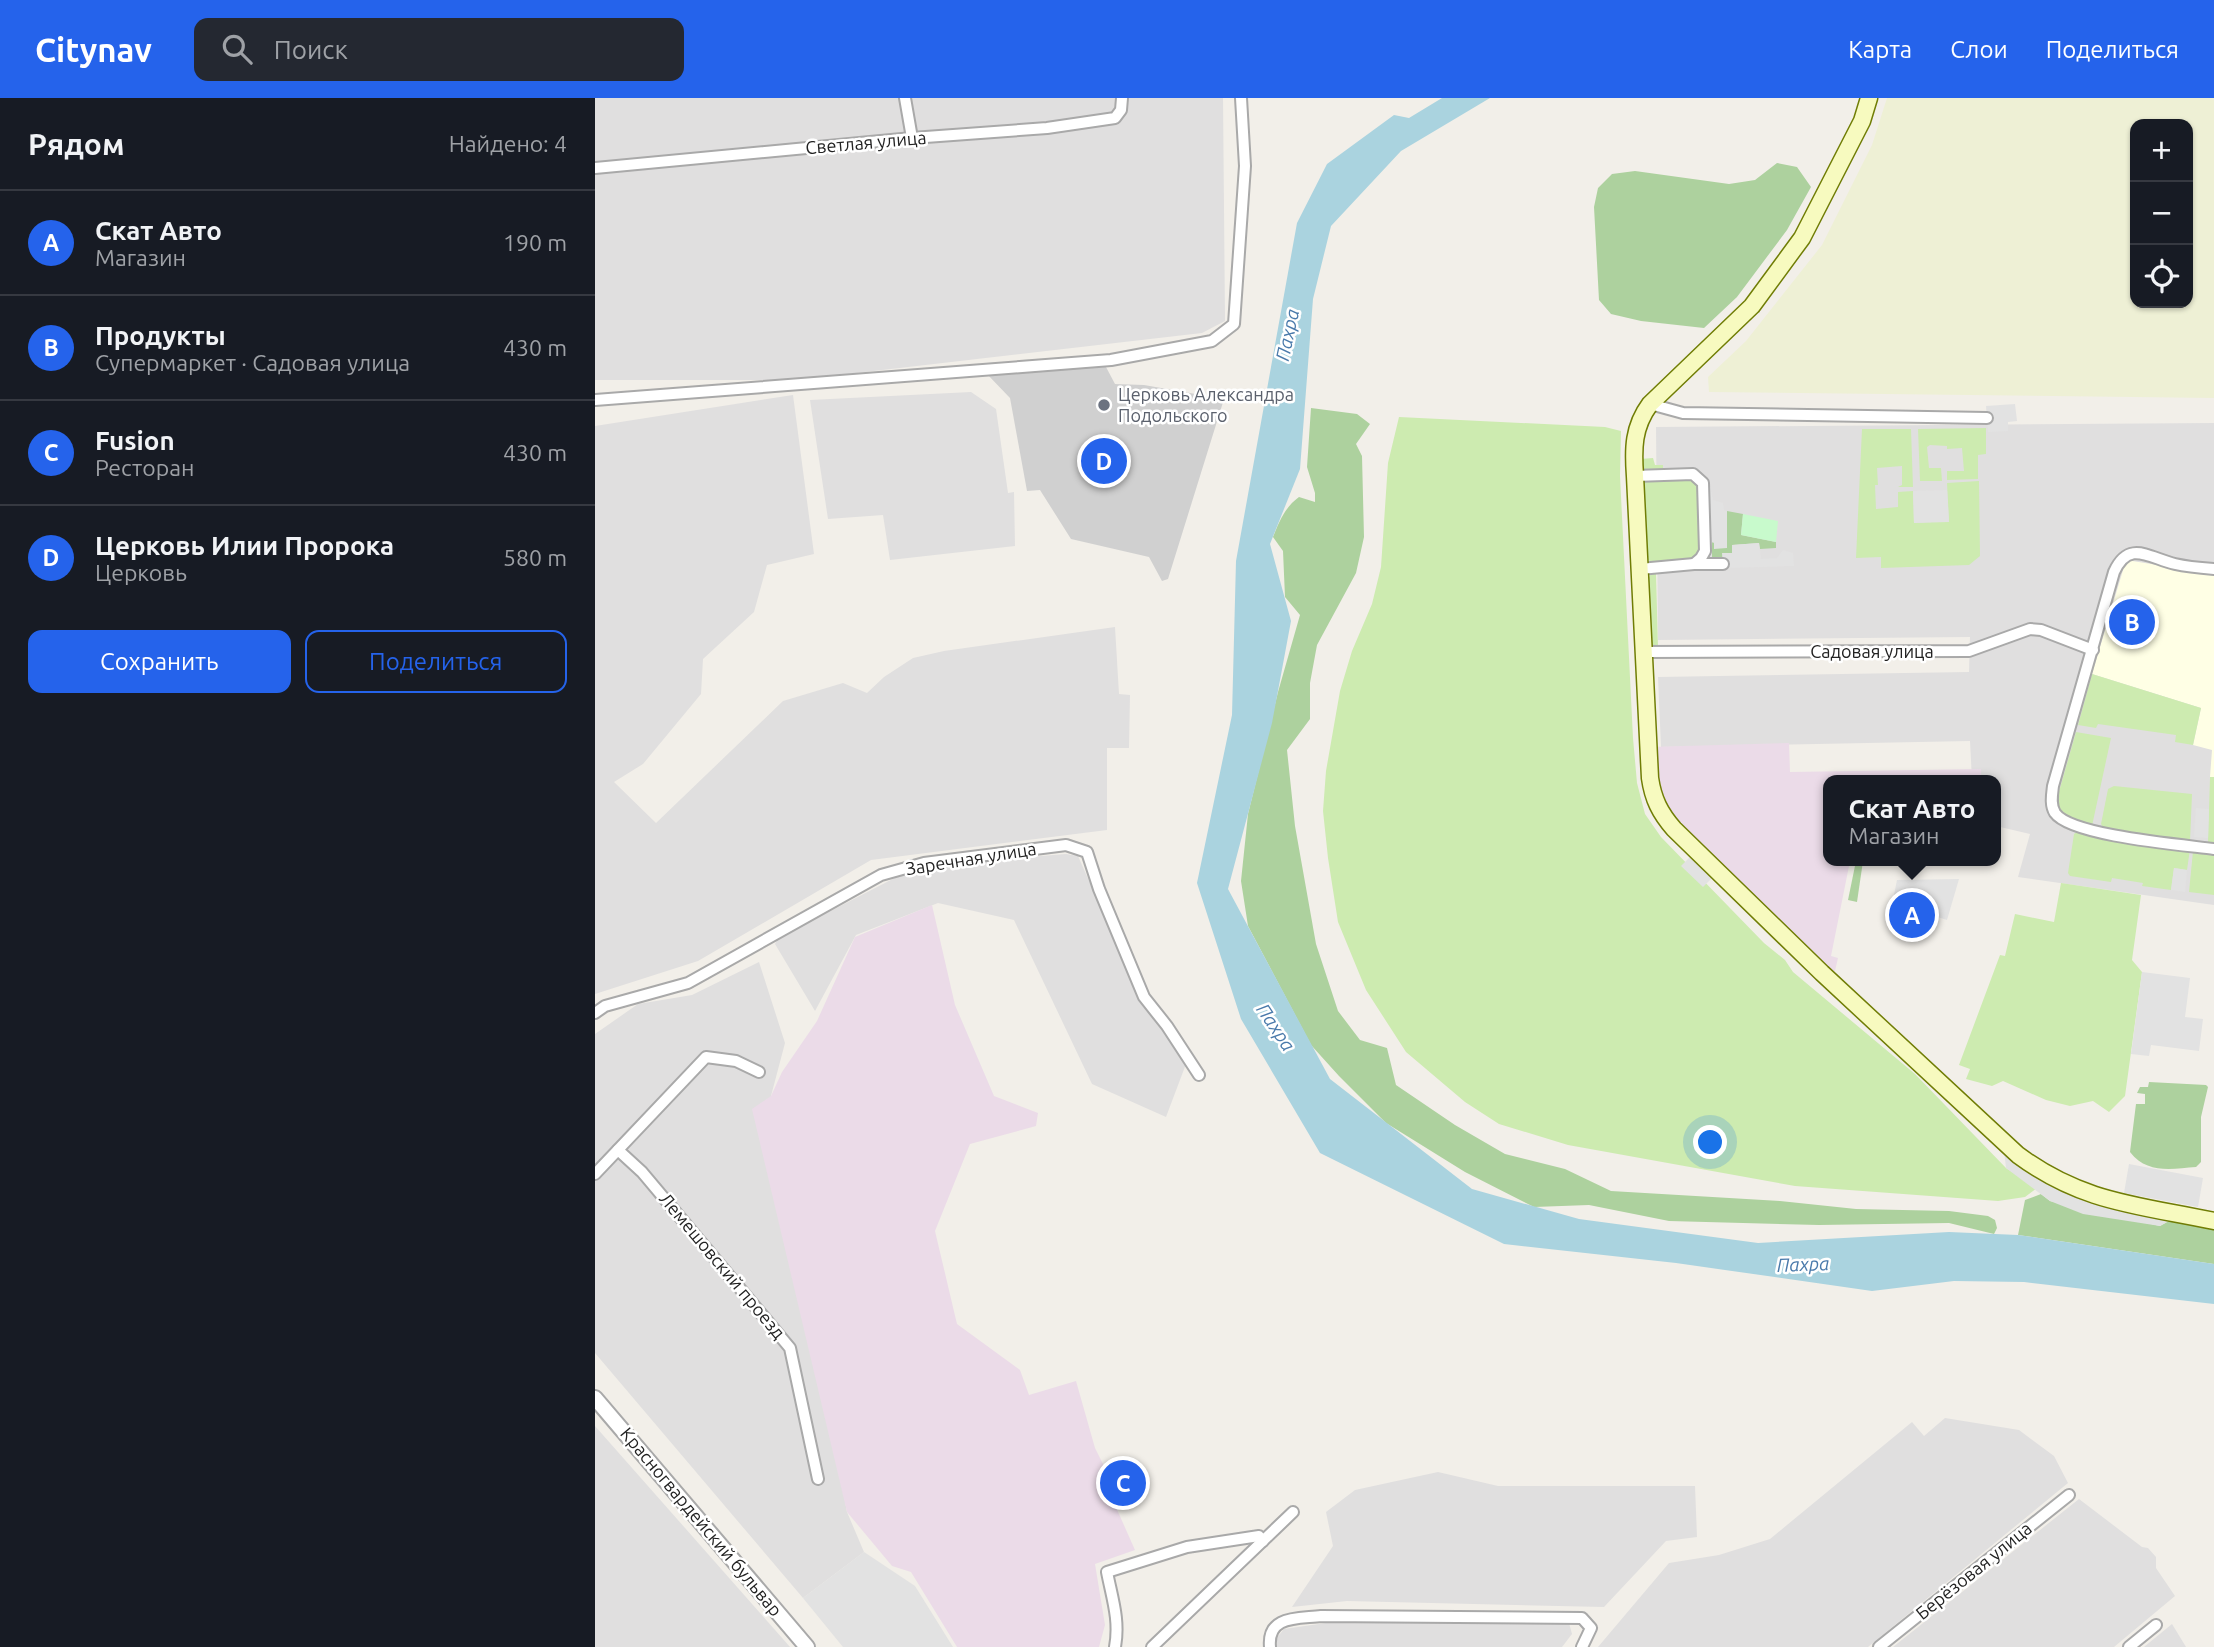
<!DOCTYPE html>
<html lang="ru">
<head>
<meta charset="utf-8">
<style>
	body { margin:0; font-family:Ubuntu,sans-serif; background:#242831; color:#f1f3f6 }
	.controls { position:absolute; right:21px; top:21px; display:grid; overflow:hidden; border-radius:14px; box-shadow:0 2px 5px #0004 }
	.controls button { width:63px; height:63px; display:grid; place-items:center; padding:0; border:0; border-bottom:2px solid #363941; background:#171b24; color:#f1f3f6; font:35px sans-serif }
	.you { position:absolute; left:1116px; top:1045px; width:24px; height:24px; margin:-18px; border:5px solid #fff; border-radius:50%; background:#1a73e8; box-shadow:0 0 0 10px #1a73e833 }
	.badge { display:grid; place-items:center; width:46px; height:46px; border-radius:50%; background:#2563eb; color:#fff; font-size:23px; font-weight:700 }
	.pin { position:absolute; translate:-50% -50%; border:4px solid #fff; box-shadow:0 2px 7px #0006 }
	.popup { position:absolute; left:1228px; top:677px; width:178px; height:91px; box-sizing:border-box; display:grid; place-content:center; border-radius:14px; background:#171b24; filter:drop-shadow(0 2px 5px #0005); font-size:23px; white-space:nowrap; color:#9ea1a6 }
	.popup b { font-size:26px; color:#f1f3f6 }
	.popup::after { content:''; position:absolute; left:50%; top:100%; margin-left:-14px; border:14px solid transparent; border-top-color:#171b24 }
	.list { margin:0; padding:0; list-style:none }
	h2 { display:flex; justify-content:space-between; align-items:center; height:91px; margin:0; padding:0 28px; font-size:30px }
	h2 small { font-size:23px; font-weight:400; color:#9ea1a6 }
	.list li { display:grid; grid-template-columns:46px 1fr auto; gap:21px; align-items:center; box-sizing:border-box; height:105px; padding:0 28px; border-top:2px solid #363941 }
	.list b { display:block; font-size:26px; white-space:nowrap }
	.list p { margin:0; font-size:23px; white-space:nowrap; color:#9ea1a6 }
	.list em { font-size:23px; font-style:normal; color:#9ea1a6 }
	.actions { display:flex; gap:14px; padding:21px 28px }
	.actions a { flex:1; padding:16px 0; border:2px solid #2563eb; border-radius:14px; text-align:center; font-size:24px; color:#2563eb }
	.actions .main { background:#2563eb; color:#fff }
	.icon { flex:none; width:38px; height:38px; fill:none; stroke:currentColor; stroke-width:2; stroke-linecap:round; stroke-linejoin:round }
	.map { position:relative; flex:none; width:1619px; height:1549px; overflow:hidden }
	header { display:flex; align-items:center; gap:42px; box-sizing:border-box; height:98px; padding:0 35px; background:#2563eb; color:#fff }
	header strong { font-size:33px }
	nav { display:flex; gap:38px; margin-inline-start:auto; font-size:24px }
	.search { width:490px; height:63px; background:#242831; display:flex; align-items:center; gap:18px; box-sizing:border-box; padding:0 24px; border-radius:14px; color:#9ea1a6; font-size:26px }
	main { display:flex }
	aside { flex:1; background:#171b24 }
	.map>svg:first-child { display:block }
</style>
</head>
<body>
<header>
<strong>Citynav</strong>
<div class="search"><svg class="icon" aria-label="search" viewBox="0 0 24 24"><circle cx="10" cy="10" r="6"/><path d="M15 15l6 6"/></svg>Поиск</div>
<nav><a>Карта</a><a>Слои</a><a>Поделиться</a></nav>
</header>
<main>
<aside>
<h2>Рядом<small>Найдено: 4</small></h2>
<ul class="list">
<li><span class="badge">A</span><div><b>Скат Авто</b><p>Магазин</p></div><em>190 m</em></li>
<li><span class="badge">B</span><div><b>Продукты</b><p>Супермаркет · Садовая улица</p></div><em>430 m</em></li>
<li><span class="badge">C</span><div><b>Fusion</b><p>Ресторан</p></div><em>430 m</em></li>
<li><span class="badge">D</span><div><b>Церковь Илии Пророка</b><p>Церковь</p></div><em>580 m</em></li>
</ul>
<div class="actions"><a class="main">Сохранить</a><a>Поделиться</a></div>
</aside>
<div class="map">
<svg width="1619" height="1549" viewBox="0 0 1619 1549">
	<rect width="100%" height="100%" fill="#f2efe9"/>
	<g fill="#e0dfdf">
		<path d="M0,0H628L630,223L607,235L201,282H0Z"/>
		<path d="M376,294L401,311L413,395L419,394L420,448L295,462L288,417L233,421L215,302Z"/>
		<path d="M198,297L219,456L172,467L159,514L108,561L106,596L48,666L19,684L61,725L188,603L248,585L272,595L289,579L318,560L349,553L520,529L524,596L535,597L534,650H512V732L276,762L103,863L0,896V328Z"/>
		<path d="M1619,325V807L1423,779L1435,736L1401,728V682H1377L1375,643L1066,649L1063,579L1374,574L1375,539L1063,542L1061,329Z"/>
		<path d="M471,756L483,758L547,902L591,966L571,1019L497,986L419,822L343,805L261,837L220,913L180,846L183,840L323,768Z"/>
		<path d="M164,864L190,945L176,998L252,1414L269,1454L208,1500L0,1255V936L43,906L97,897Z"/>
		<path d="M1350,1320L1424,1332L1459,1358L1473,1385L1273,1549H1003L1074,1465L1124,1457L1175,1441L1317,1324L1329,1338Z"/>
		<path d="M0,1328L188,1541L195,1549H0Z"/>
		<path d="M843,1374L903,1388H1100L1102,1439L1071,1443L1009,1509L752,1503L697,1509L738,1448L731,1414L760,1392Z"/>
		<path d="M1484,1401L1547,1449L1553,1450L1561,1459V1470L1580,1498L1519,1549H1298Z"/>
		<path d="M745,1523L974,1525L977,1536L967,1549H681L680,1542L689,1531Z"/>
		<path d="M1577,1526L1591,1549H1549Z"/>
	</g>
	<g fill="#ebdbe8">
		<path d="M1194,645L1195,674L1386,671V682H1233V763H1255L1236,858L1243,860L1240,873L1230,871L1067,716L1054,649Z"/>
		<path d="M337,807L360,907L399,998L443,1015L441,1028L375,1046L340,1133L362,1226L425,1272L434,1297L481,1283L500,1350L527,1404L520,1407L540,1452L500,1466L510,1527L504,1549H362L316,1474L297,1468L252,1414L157,1011L176,998L187,974L222,923L260,839Z"/>
	</g>
	<path fill="#ffffe5" d="M1531,462L1619,476V679H1615L1617,652L1598,647L1606,610L1497,576Z"/>
	<path fill="#d0d0d0" d="M511,269L520,286L549,287L629,301L573,481L567,483L554,459L476,441L445,392L432,393L415,300L392,276Z"/>
	<path fill="#eef0d5" fill-rule="evenodd" d="M1292,0H1619V300L1114,294L1113,279L1151,243L1227,147L1277,47ZM1540,26H1593V205H1540Z"/>
	<g fill="#cdebb0">
		<path d="M804,319L1010,329L1026,333L1025,378L1038,640L1042,685L1050,716L1066,739L1169,845L1190,862L1198,874L1320,976L1411,1070L1442,1090L1430,1099L1403,1103L1200,1088L973,1047L904,1026L870,1004L811,954L771,892L743,824L733,760L728,713L731,673L745,593L757,553L777,506L786,469L793,365Z"/>
		<path d="M1391,330V356L1383,357V381L1352,382V373H1369L1367,350L1352,351V348L1335,347L1332,349L1334,370H1346L1347,383H1325L1323,331Z"/>
		<path d="M1267,331H1316L1318,389H1303L1307,387V368L1282,370L1283,387H1280L1281,411L1303,409V394L1318,393L1319,425L1354,423L1352,385L1384,383L1385,458L1374,467L1286,470V459L1261,460Z"/>
		<path d="M1058,360L1060,367H1068V373L1047,371L1045,361Z"/>
		<path d="M1103,379L1106,460L1059,465L1053,462L1050,456L1046,391L1049,384L1056,381Z"/>
		<path d="M1061,475L1063,550L1055,546L1051,484L1056,476Z"/>
		<path d="M1497,576L1606,610L1598,647L1580,644L1581,637L1503,626L1501,630L1483,627Z"/>
		<path d="M1481,634L1516,640L1497,728L1468,716L1461,704Z"/>
		<path d="M1615,679H1619V744H1613Z"/>
		<path d="M1519,688L1597,696L1595,744L1509,731L1506,726L1513,691Z"/>
		<path d="M1483,733L1595,751L1592,772L1579,770L1576,792L1547,788L1548,785L1517,780L1516,784L1475,778L1473,775L1479,736Z"/>
		<path d="M1598,753L1619,756V797L1594,794Z"/>
		<path d="M1466,785L1546,797L1537,862L1547,874L1530,998L1514,1014L1498,1003L1475,1008L1451,1002L1408,983L1397,988L1371,981L1375,971L1364,967L1405,857L1410,858L1420,816L1459,824Z"/>
	</g>
	<g fill="#add19e">
		<path d="M1182,65L1202,69L1216,89L1192,132L1142,199L1109,230L1046,223L1016,216L1004,202L999,109L1003,90L1017,76L1040,73L1134,86L1160,82Z"/>
		<path d="M716,310L762,316L775,326L761,346L767,358L769,439L761,475L722,547L715,585V621L692,652L700,728L721,846L743,913L765,942L792,950L801,987L860,1027L910,1056L970,1071L1016,1093L1185,1103L1261,1111L1354,1113L1393,1118L1400,1122L1402,1130L1399,1136L1354,1125L1224,1127L1074,1123L994,1107L939,1109L870,1074L791,1025L744,978L716,947L653,828L646,783L653,716L683,594L705,517L690,499L688,453L678,439C684,424 690,409 704,399L720,404V395L712,369Z"/>
		<path d="M1132,413L1148,416L1146,437L1181,444V450L1165,451L1164,445L1137,447V455L1127,462H1117L1116,444L1132,449Z"/>
		<path d="M1261,763H1268L1262,804L1253,802Z"/>
		<path d="M1554,984L1611,987L1613,989L1606,1019V1064L1601,1069C1576,1071 1552,1076 1535,1054L1541,1006H1550V996L1542,995L1545,989H1553Z"/>
		<path d="M1446,1096L1455,1103L1565,1128L1586,1116L1619,1123V1166L1423,1137L1430,1102Z"/>
	</g>
	<path fill="#c8facc" d="M1148,416L1183,423L1181,444L1146,437Z"/>
	<g fill="#e2e2e2">
		<path d="M1420,306L1422,323L1413,324V333L1393,334L1391,308Z"/>
		<path d="M1106,377L1115,387L1118,402L1128,405L1129,412L1132,413V450L1119,451V444H1117V462L1106,460Z"/>
		<path d="M1352,392L1354,424L1319,425L1318,393Z"/>
		<path d="M1164,445L1166,461L1182,460L1188,452L1198,455L1199,468L1128,470L1127,455H1137V447Z"/>
		<path d="M1601,710L1614,711L1613,740L1599,739Z"/>
		<path d="M1096,758L1118,779L1108,789L1086,768Z"/>
		<path d="M1579,770L1592,772L1590,794L1576,792Z"/>
		<path d="M1364,781L1352,822L1333,816L1309,814L1308,819L1296,812L1302,782Z"/>
		<path d="M1547,874L1595,880L1590,919L1608,921L1604,953L1556,947L1554,958L1536,956Z"/>
		<path d="M1408,1043L1442,1071L1586,1116L1565,1128L1488,1116L1455,1103L1411,1070Z"/>
		<path d="M1534,1066L1608,1080L1603,1109L1529,1095Z"/>
		<path d="M269,1454L320,1488L358,1549H248L208,1500Z"/>
	</g>
	<path fill="#aad3df" d="M847,0H895L806,53L736,128L718,201L705,371L675,446L696,523L677,625L633,791L735,981L877,1091L984,1121L1163,1145L1354,1134L1423,1137L1619,1166V1206L1429,1184L1359,1183L1277,1193L1081,1165L909,1146L725,1055L646,921L602,785L637,617L641,463L702,125L732,66L799,17L814,20Z"/>
	<g fill="none" stroke-linecap="round" stroke-linejoin="round">
		<g stroke="#a9a9a9" stroke-width="14">
			<g id="minor">
				<path d="M310,0L317,40"/>
				<path d="M0,70L317,40L452,30L520,20L526,12L527,0"/>
				<path d="M0,302L516,262L617,243L639,226L650,68L646,0"/>
				<path d="M1055,306L1088,315L1392,320"/>
				<path d="M1040,378L1098,376L1108,385L1110,453L1106,460L1099,466"/>
				<path d="M1045,471L1099,466H1128"/>
				<path d="M1619,471C1606,470 1593,469 1580,466C1554,460 1534,441 1519,474L1458,688C1457,697 1455,707 1460,715C1476,738 1589,747 1619,751"/>
				<path d="M1049,554L1374,553L1435,531L1446,532L1498,552"/>
				<path d="M0,915L10,908L93,885L286,777L329,765L471,747L492,754L504,791L549,899L572,928L604,977"/>
				<path d="M23,1052L47,1074L195,1250L223,1381"/>
				<path d="M0,1076L111,959L141,963L164,974"/>
				<path d="M520,1549C525,1522 517,1500 512,1474L592,1449L664,1438L668,1443"/>
				<path d="M557,1549L698,1414"/>
				<path d="M675,1549C672,1517 703,1521 726,1518L987,1520L996,1530L987,1549"/>
				<path d="M1284,1549L1474,1397"/>
				<path d="M1534,1549L1561,1527"/>
			</g>
		</g>
		<g stroke="#a9a9a9" stroke-width="18">
			<path id="tertiary" d="M0,1300L212,1549"/>
		</g>
		<g stroke="#707d05" stroke-width="19">
			<path id="secondary" d="M1274,0L1267,23L1207,140L1157,208L1055,306C1038,329 1038,351 1040,378L1055,680C1058,701 1065,715 1079,731L1227,875L1423,1057C1488,1105 1543,1107 1619,1123"/>
		</g>
		<use href="#minor" stroke="#fff" stroke-width="10"/>
		<use href="#tertiary" stroke="#fff" stroke-width="14"/>
		<use href="#secondary" stroke="#f7fabf" stroke-width="16"/>
	</g>
	<circle fill="#6b7280" stroke="#fff" stroke-width="2.5" cx="509" cy="307" r="7"/>
	<g text-anchor="middle" stroke-width="5" stroke-linejoin="round" paint-order="stroke">
		<g font-size="18" fill="#222" stroke="#fff">
			<text transform="translate(271 45) rotate(-5)" y="6">Светлая улица</text>
			<text x="1277" y="560">Садовая улица</text>
			<text transform="translate(376 761) rotate(-9)" y="6">Заречная улица</text>
			<text transform="translate(127 1168) rotate(50)" y="6">Лемешовский проезд</text>
			<text transform="translate(106 1424) rotate(50)" y="6">Красногвардейский бульвар</text>
			<text transform="translate(1379 1473) rotate(-39)" y="6">Берёзовая улица</text>
		</g>
		<g font-size="18" fill="#5b616d" stroke="#fff" text-anchor="start">
			<text x="523" y="303">Церковь Александра<tspan x="523" dy="21">Подольского</tspan></text>
		</g>
		<g font-size="19" font-style="italic" fill="#4a7aab" stroke="#fff">
			<text transform="translate(692 237) rotate(-78)" y="7">Пахра</text>
			<text transform="translate(681 929) rotate(56)" y="7">Пахра</text>
			<text transform="translate(1208 1166) rotate(-2)" y="7">Пахра</text>
		</g>
	</g>
</svg>
<div class="controls">
<button>+</button>
<button>−</button>
<button><svg class="icon" aria-label="locate" viewBox="0 0 24 24"><circle cx="12" cy="12" r="6"/><path d="M12 2v4M12 18v4M2 12h4M18 12h4"/></svg></button>
</div>
<div class="you"></div>
<div class="pin badge" style="left:1317px;top:817px">A</div>
<div class="popup"><b>Скат Авто</b>Магазин</div>
<div class="pin badge" style="left:1537px;top:524px">B</div>
<div class="pin badge" style="left:528px;top:1385px">C</div>
<div class="pin badge" style="left:509px;top:363px">D</div>
</div>
</main>
</body>
</html>
